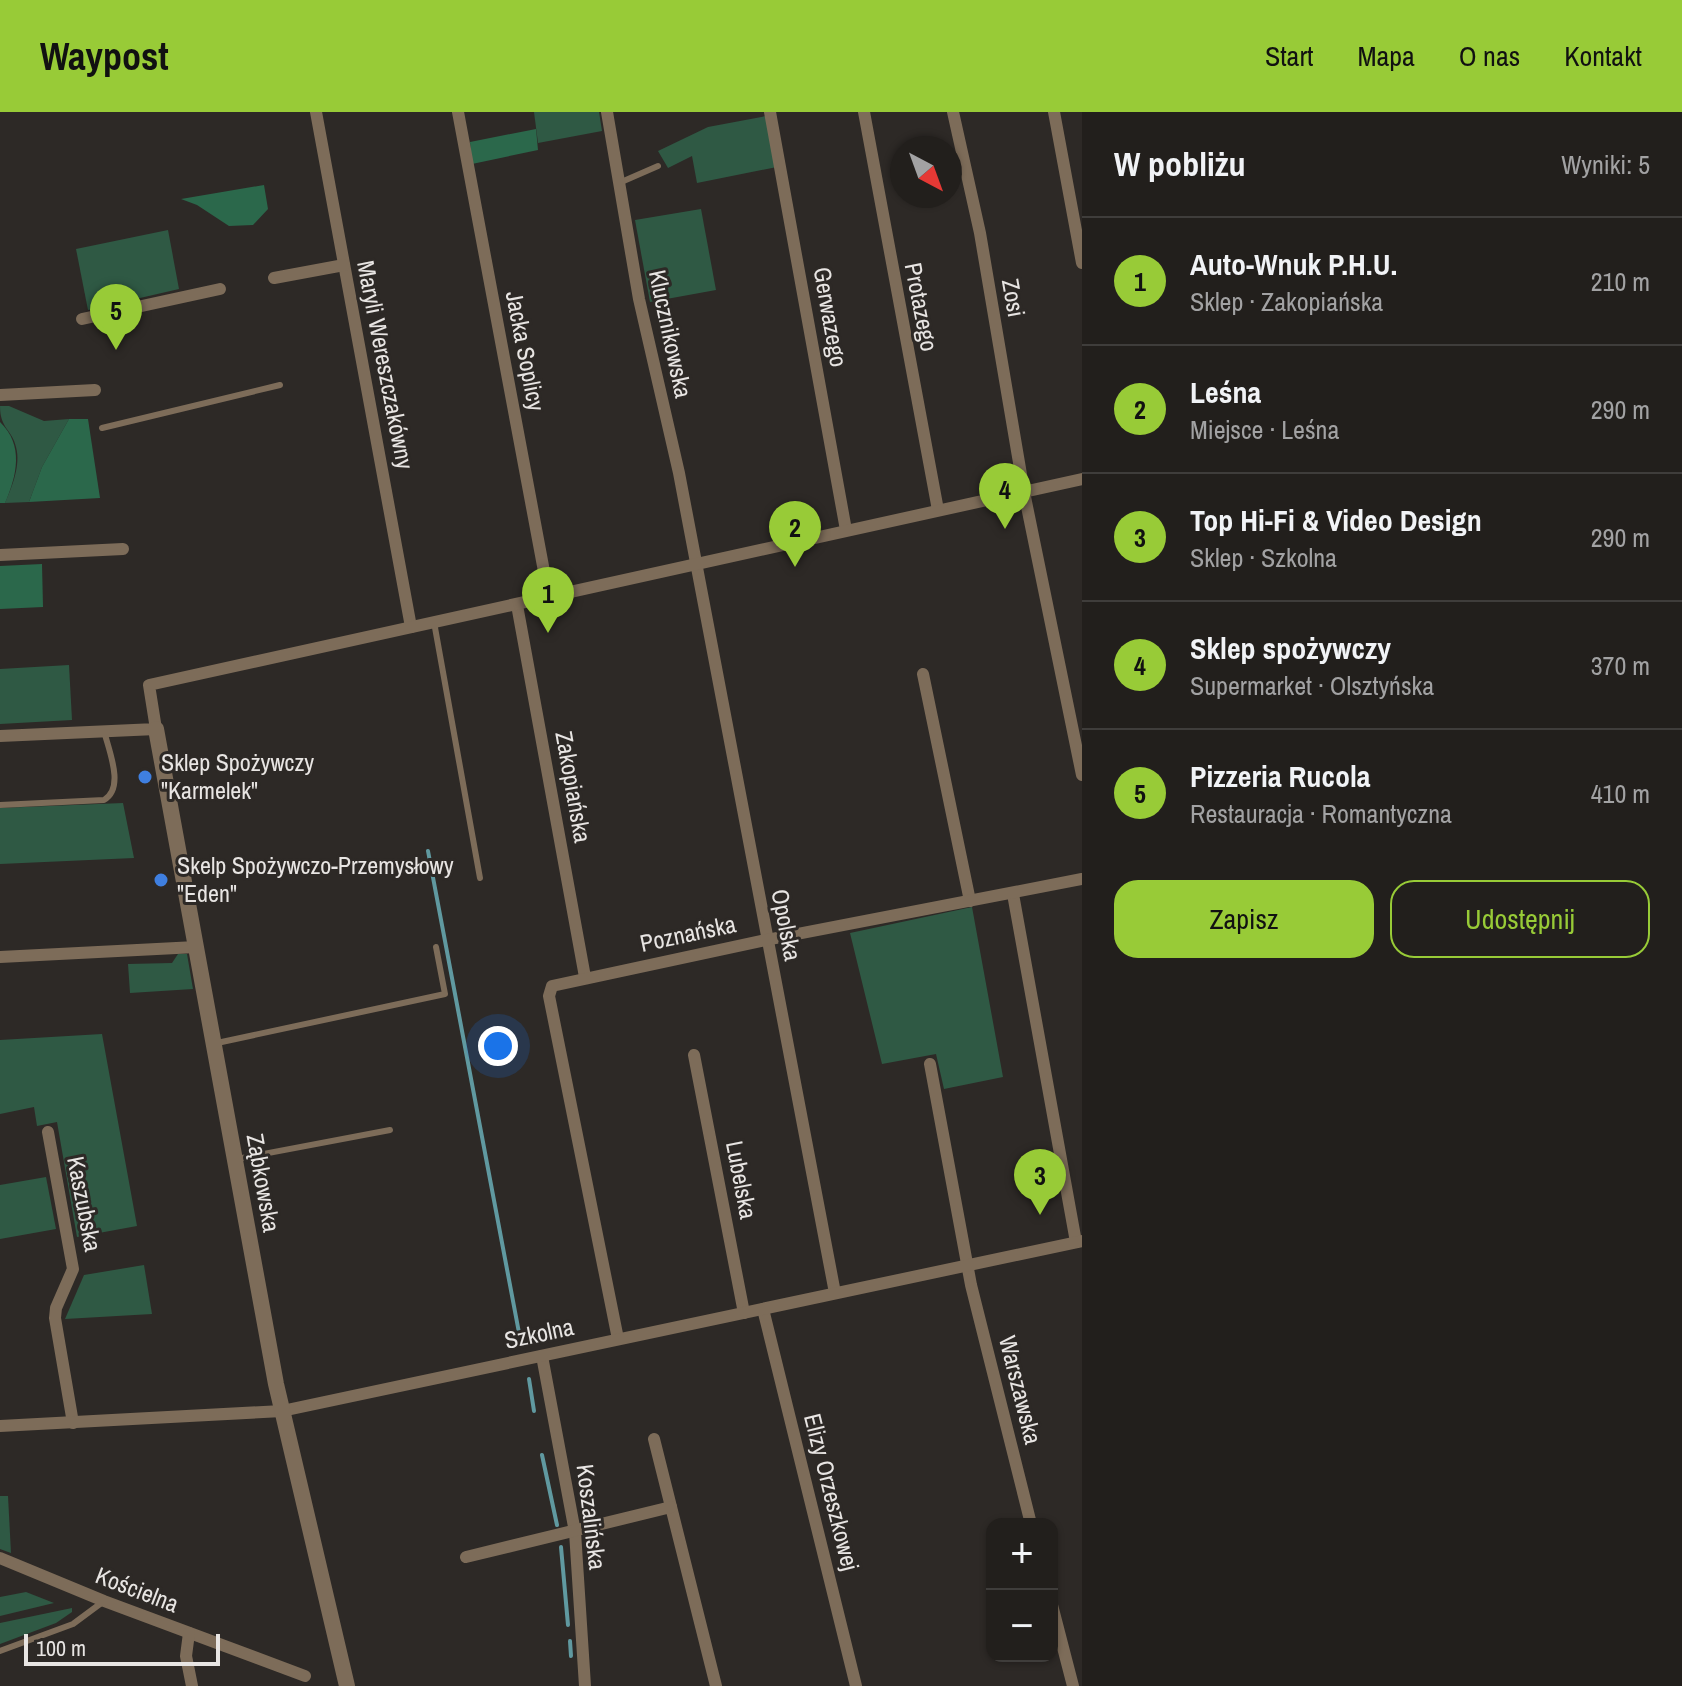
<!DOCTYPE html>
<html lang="pl">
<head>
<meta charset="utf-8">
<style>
	body { margin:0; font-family:"Archivo Narrow",sans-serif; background:#2e2c29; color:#f1f3f6 }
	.controls { position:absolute; right:24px; bottom:24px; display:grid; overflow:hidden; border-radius:16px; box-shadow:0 2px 6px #0004 }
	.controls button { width:72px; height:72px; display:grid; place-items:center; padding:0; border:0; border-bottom:2px solid #3f3d3b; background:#221f1c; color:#f1f3f6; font:40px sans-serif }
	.compass { position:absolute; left:890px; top:24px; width:72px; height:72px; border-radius:50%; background:#221f1c; box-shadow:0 2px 6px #0004; rotate:139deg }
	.scale { position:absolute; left:24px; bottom:20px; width:196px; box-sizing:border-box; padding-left:8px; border:4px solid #e8e5e3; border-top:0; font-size:22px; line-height:28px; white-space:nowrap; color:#e8e5e3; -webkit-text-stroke:6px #2d2926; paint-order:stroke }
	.you { position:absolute; left:498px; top:934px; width:28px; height:28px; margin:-20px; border:6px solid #fff; border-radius:50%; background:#1a73e8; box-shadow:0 0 0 12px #1a73e833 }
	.badge { display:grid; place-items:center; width:52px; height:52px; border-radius:50%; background:#98cb37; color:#111; font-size:26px; font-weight:700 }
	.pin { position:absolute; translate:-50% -66px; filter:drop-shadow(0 2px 4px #0008) }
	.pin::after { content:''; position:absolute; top:42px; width:28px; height:24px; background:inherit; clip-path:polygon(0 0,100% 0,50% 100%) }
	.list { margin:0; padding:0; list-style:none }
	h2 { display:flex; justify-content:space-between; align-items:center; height:104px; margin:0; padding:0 32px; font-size:34px }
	h2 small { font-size:26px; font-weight:400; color:#a2a2a3 }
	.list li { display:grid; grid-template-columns:52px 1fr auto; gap:24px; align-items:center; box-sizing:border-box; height:128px; padding:0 32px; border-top:2px solid #3f3d3b }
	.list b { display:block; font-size:30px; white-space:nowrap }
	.list p { margin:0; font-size:26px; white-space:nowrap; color:#a2a2a3 }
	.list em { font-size:26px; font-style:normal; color:#a2a2a3 }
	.actions { display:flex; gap:16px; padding:24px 32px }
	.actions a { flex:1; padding:18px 0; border:2px solid #98cb37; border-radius:24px; text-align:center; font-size:28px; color:#98cb37 }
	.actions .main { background:#98cb37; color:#111 }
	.map { position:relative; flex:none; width:1082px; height:1574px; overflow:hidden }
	header { display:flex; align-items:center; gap:48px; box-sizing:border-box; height:112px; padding:0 40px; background:#98cb37; color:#111 }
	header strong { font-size:38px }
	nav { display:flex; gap:44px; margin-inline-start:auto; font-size:28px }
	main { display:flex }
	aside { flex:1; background:#221f1c }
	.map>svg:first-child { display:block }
</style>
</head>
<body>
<header>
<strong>Waypost</strong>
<nav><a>Start</a><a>Mapa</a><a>O nas</a><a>Kontakt</a></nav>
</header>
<main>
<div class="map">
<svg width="1082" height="1574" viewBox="0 0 1082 1574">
	<rect width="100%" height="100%" fill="#2d2926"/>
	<g fill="#2f5944">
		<path d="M534,0H599L602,19L538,31Z"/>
		<path d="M766,4L777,55L697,71L692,44L668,56L658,39L708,15Z"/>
		<path d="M701,97L716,178L650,190L635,108Z"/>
		<path d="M168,118L179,177L88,198L76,137Z"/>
		<path d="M0,294H9L44,309L69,307L42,355L29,390L5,391C12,375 21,353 16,335C12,317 0,317 0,294Z"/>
		<path d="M69,553L72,608L0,612V557Z"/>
		<path d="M123,691L134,746L0,752V696Z"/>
		<path d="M972,795L1003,965L944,977L936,942L882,952L850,821Z"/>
		<path d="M178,842H187L193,877L130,881L128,852L172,851Z"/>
		<path d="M102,922L137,1114L77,1125L57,1010L37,1014L34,995L0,1002V928Z"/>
		<path d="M46,1065L56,1117L0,1127V1073Z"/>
		<path d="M144,1153L152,1202L65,1207L84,1163Z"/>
		<path d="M0,1384H8L11,1441L0,1437Z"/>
		<path d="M26,1480L54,1491L0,1504V1485Z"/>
		<path d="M72,1496V1500L56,1511L0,1532V1511Z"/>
	</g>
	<g fill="#2b684b">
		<path d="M536,17L538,38L472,52L470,30Z"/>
		<path d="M264,73L268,97L253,113L229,114L197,93L181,87Z"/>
		<path d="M69,307H88L100,386L29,390L42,355Z"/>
		<path d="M0,310C24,333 17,363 5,391H0Z"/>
		<path d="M42,452L43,495L0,497V454Z"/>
	</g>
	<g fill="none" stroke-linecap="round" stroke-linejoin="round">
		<g stroke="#6099a0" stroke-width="4">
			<path d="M428,739L520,1226"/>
			<path d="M529,1267L534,1299"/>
			<path d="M542,1343L557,1413"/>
			<path d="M561,1435L568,1513"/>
			<path d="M570,1529L571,1544"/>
		</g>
		<g stroke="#7d6c59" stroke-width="6">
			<path d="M619,71L658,54"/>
			<path d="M102,316L280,273"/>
			<path d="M434,510L480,766"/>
			<path d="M0,693L104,688C125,676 109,639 104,619"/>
			<path d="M217,931L445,882L436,835"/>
			<path d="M237,1047L390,1018"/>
			<path d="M0,1539L73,1512L104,1489"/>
		</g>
		<g stroke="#7d6c59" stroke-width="12">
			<path d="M316,0L411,515"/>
			<path d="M458,0L549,486"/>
			<path d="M607,0L639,187L679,361L835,1181"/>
			<path d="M770,0L846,418"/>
			<path d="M864,0L938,398"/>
			<path d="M953,0L980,121L1024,380L1082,663"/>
			<path d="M1054,0L1082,151"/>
			<path d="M274,166L344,153"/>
			<path d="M82,207L220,177"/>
			<path d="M0,283L95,278"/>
			<path d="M0,443L123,437"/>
			<path d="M517,493L585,865"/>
			<path d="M923,562L970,789"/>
			<path d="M0,624L156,617L149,573L1082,367"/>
			<path d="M1013,782L1076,1130"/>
			<path d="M0,845L196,835"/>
			<path d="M694,943L744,1201"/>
			<path d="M930,952L971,1173L1031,1412"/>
			<path d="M48,1020L73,1157L56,1196L55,1206L73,1311"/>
			<path d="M763,1197L856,1574"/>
			<path d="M618,1227L549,884L552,874L766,828L1082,767"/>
			<path d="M542,1244L575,1420L585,1574"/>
			<path d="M0,1314L282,1299L1082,1129"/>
			<path d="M654,1327L716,1574"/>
			<path d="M466,1445L671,1395"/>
			<path d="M0,1446L104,1489L305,1564"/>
			<path d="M1052,1493L1073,1574"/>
			<path d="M189,1521L186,1544L192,1574"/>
		</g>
		<path stroke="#7d6c59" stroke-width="16" d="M156,617L276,1272L347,1574"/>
	</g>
	<g fill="#3f7fe0" stroke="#2d2926" stroke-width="3">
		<circle cx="145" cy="665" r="8"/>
		<circle cx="161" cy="768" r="8"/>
	</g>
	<g text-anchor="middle" stroke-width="6" stroke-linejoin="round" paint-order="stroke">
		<g font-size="24" fill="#e8e5e3" stroke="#2d2926">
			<text transform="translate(1013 186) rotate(80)" y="8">Zosi</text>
			<text transform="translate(921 195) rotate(79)" y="8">Protazego</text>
			<text transform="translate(830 205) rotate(80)" y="8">Gerwazego</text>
			<text transform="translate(670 222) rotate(78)" y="8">Klucznikowska</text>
			<text transform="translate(525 239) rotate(79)" y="8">Jacka Soplicy</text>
			<text transform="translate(385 253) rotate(79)" y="8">Maryli Wereszczakówny</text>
			<text transform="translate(573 675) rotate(80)" y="8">Zakopiańska</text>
			<text transform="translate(786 813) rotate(79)" y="8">Opolska</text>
			<text transform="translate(688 822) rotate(-12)" y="8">Poznańska</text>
			<text transform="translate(741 1068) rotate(79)" y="8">Lubelska</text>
			<text transform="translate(263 1071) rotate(80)" y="8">Ząbkowska</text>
			<text transform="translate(84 1092) rotate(79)" y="8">Kaszubska</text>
			<text transform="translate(539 1222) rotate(-12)" y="8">Szkolna</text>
			<text transform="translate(1020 1278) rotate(76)" y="8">Warszawska</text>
			<text transform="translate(831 1380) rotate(76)" y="8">Elizy Orzeszkowej</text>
			<text transform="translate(591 1405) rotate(83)" y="8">Koszalińska</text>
			<text transform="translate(137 1478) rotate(21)" y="8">Kościelna</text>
		</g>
		<g font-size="24" fill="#e8e5e3" stroke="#2d2926" text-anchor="start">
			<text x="161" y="659">Sklep Spożywczy<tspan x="161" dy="28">"Karmelek"</tspan></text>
			<text x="177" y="762">Skelp Spożywczo-Przemysłowy<tspan x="177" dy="28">"Eden"</tspan></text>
		</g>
	</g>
</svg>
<div class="controls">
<button>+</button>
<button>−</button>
</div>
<svg class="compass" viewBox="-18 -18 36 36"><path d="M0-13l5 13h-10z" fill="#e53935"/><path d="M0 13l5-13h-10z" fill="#a2a2a3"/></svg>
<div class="scale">100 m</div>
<div class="you"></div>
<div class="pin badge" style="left:548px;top:521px">1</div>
<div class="pin badge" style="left:795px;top:455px">2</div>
<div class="pin badge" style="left:1040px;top:1103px">3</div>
<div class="pin badge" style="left:1005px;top:417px">4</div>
<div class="pin badge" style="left:116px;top:238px">5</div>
</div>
<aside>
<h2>W pobliżu<small>Wyniki: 5</small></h2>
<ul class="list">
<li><span class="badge">1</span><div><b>Auto-Wnuk P.H.U.</b><p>Sklep · Zakopiańska</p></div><em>210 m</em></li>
<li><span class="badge">2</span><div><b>Leśna</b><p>Miejsce · Leśna</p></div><em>290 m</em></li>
<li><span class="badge">3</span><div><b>Top Hi-Fi &amp; Video Design</b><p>Sklep · Szkolna</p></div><em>290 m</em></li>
<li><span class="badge">4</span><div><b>Sklep spożywczy</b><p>Supermarket · Olsztyńska</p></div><em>370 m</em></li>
<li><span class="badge">5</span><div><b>Pizzeria Rucola</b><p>Restauracja · Romantyczna</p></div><em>410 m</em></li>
</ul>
<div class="actions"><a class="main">Zapisz</a><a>Udostępnij</a></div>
</aside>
</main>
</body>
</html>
